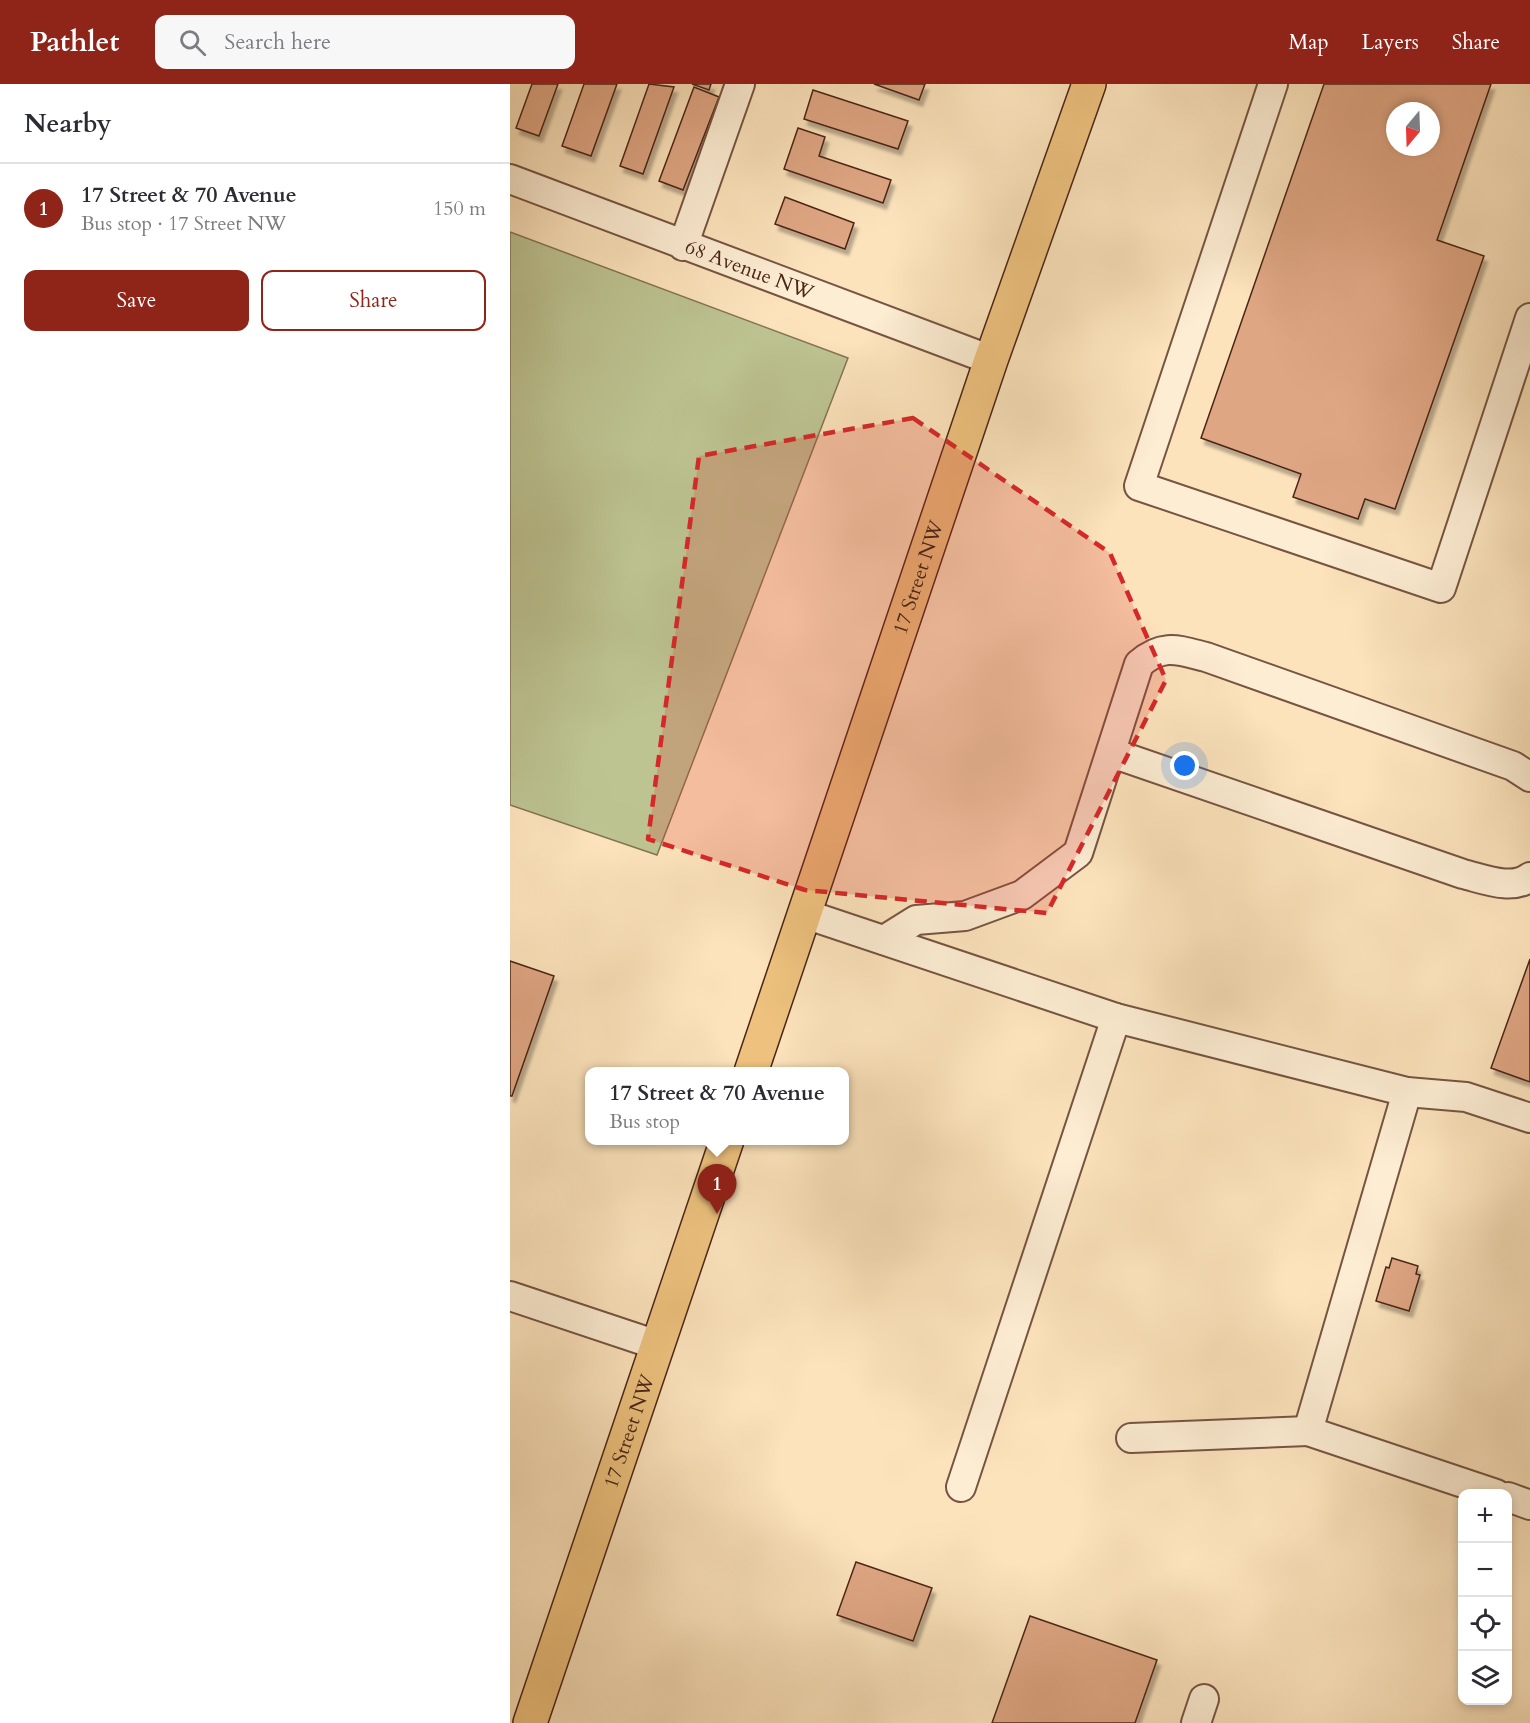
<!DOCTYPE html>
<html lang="en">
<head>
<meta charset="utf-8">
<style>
	body { margin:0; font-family:Cardo,serif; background:#f7f7f7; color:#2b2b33 }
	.controls { position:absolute; right:18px; bottom:18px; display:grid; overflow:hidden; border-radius:12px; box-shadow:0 3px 9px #0003 }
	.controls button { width:54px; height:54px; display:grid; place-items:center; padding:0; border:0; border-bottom:2px solid #e1e1e2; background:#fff; color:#2b2b33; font:30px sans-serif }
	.compass { position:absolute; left:876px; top:18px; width:54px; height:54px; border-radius:50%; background:#fff; box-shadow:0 3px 9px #0003; rotate:199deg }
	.you { position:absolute; left:675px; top:682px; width:21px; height:21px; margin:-15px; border:4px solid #fff; border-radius:50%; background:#1a73e8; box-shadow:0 0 0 9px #1a73e833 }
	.badge { display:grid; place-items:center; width:39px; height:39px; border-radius:50%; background:#8f2418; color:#fff; font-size:20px; font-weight:700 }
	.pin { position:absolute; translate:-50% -50px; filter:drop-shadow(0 2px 3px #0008) }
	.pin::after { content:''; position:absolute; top:32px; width:21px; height:18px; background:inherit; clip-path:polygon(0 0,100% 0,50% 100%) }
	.popup { position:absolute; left:75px; top:983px; width:264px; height:78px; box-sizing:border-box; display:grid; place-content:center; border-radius:12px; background:#fff; filter:drop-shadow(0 2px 4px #0005); font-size:20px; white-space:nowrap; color:#7c7c81 }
	.popup b { font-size:22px; color:#2b2b33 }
	.popup::after { content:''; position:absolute; left:50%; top:100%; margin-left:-12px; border:12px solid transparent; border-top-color:#fff }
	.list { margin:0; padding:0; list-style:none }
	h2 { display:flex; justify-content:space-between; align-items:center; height:78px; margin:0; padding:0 24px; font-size:26px }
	h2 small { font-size:20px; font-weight:400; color:#7c7c81 }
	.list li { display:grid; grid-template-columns:39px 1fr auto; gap:18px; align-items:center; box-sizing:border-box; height:90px; padding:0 24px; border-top:2px solid #e1e1e2 }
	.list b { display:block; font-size:22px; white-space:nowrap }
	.list p { margin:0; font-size:20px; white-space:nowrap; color:#7c7c81 }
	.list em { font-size:20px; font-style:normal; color:#7c7c81 }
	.actions { display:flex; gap:12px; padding:18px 24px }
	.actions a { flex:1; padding:14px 0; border:2px solid #8f2418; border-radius:12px; text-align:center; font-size:21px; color:#8f2418 }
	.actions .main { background:#8f2418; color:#fff }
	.icon { flex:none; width:33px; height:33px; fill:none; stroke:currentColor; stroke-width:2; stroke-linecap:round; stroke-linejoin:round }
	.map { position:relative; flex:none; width:1020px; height:1639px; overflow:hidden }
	header { display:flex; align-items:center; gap:36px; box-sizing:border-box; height:84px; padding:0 30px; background:#8f2418; color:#fff }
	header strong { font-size:28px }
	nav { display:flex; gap:33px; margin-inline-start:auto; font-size:21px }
	.search { width:420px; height:54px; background:#f7f7f7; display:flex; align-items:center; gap:15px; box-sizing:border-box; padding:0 21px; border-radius:12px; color:#7c7c81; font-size:22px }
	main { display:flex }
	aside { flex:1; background:#fff }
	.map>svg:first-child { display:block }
</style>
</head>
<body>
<header>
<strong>Pathlet</strong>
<div class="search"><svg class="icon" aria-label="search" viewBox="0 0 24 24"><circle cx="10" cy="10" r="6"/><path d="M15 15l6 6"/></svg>Search here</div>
<nav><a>Map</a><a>Layers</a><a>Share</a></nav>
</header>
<main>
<aside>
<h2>Nearby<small></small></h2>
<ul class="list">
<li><span class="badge">1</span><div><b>17 Street &amp; 70 Avenue</b><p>Bus stop · 17 Street NW</p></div><em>150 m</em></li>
</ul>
<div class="actions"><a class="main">Save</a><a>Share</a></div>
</aside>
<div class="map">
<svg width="1020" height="1639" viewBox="0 0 1020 1639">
	<defs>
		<filter id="shadow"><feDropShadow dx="3.5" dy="6" stdDeviation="1.5" flood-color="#0004"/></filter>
	</defs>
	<rect width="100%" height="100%" fill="#fce3bc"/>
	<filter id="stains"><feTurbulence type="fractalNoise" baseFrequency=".00333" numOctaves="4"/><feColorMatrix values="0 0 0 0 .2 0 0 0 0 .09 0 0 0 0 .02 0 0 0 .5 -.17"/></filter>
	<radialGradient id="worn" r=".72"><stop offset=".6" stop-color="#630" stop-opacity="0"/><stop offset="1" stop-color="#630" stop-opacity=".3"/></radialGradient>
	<path fill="#bdc492" stroke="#847455" stroke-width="1.5" d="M0,148L338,274L147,771L0,721Z"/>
	<g fill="#dfa683" stroke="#4a2518" stroke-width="1.5" fill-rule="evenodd" filter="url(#shadow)">
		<path d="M22,0H48L29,52L6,44Z"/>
		<path d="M74,0H107L81,72L52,62Z"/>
		<path d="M139,0L164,3L133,90L110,82Z"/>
		<path d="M182,0H201L199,6Z"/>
		<path d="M364,0H415L409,16Z"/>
		<path d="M814,0H981L927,156L974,172L885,425L855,415L848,435L783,413L791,390L691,354ZM885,27H921V63H885Z"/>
		<path d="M184,3L209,13L173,106L149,97Z"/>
		<path d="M303,6L398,37L388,65L294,35Z"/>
		<path d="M288,44L315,53L309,72L381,96L373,119L274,85Z"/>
		<path d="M275,113L344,139L335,165L265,140Z"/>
		<path d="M1020,875V998L981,984Z"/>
		<path d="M0,877L44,892L2,1012H0Z"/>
		<path d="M882,1174L908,1182L906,1190L910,1191L899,1227L866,1217L876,1183L879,1184Z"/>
		<path d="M346,1478L422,1504L403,1557L327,1531Z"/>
		<path d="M520,1532L647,1576L625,1639H482Z"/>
	</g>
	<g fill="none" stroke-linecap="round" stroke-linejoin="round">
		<g stroke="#765441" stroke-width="32">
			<g id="minor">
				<path d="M763,0L629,402L931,504L1020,234"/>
				<path id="s1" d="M0,95L481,276"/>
				<path d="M173,162L230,0"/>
				<path d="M602,669L953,790C974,795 1002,807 1020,793"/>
				<path d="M295,830L606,934L897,1008L956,1013L1020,1034"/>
				<path d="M374,856L406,836L455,832L512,811L568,769L629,580C653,559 668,566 696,573L1003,682L1020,693"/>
				<path d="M897,1008L798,1347L986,1410"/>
				<path d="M0,1212L147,1261"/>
				<path d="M621,1354L798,1347"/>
				<path d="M451,1403L606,934"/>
				<path d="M998,1413L1020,1421"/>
				<path d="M686,1639L694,1615"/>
			</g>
		</g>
		<g stroke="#4a2518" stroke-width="36">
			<g id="major">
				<path id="s2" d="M241,988L481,276L579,0"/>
				<path id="s3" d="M20,1639L217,1056"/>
			</g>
		</g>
		<use href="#minor" stroke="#fdedd3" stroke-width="28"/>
		<use href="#major" stroke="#eec27e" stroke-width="33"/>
	</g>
	<path fill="#d62828" fill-opacity="0.2" stroke="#d62828" stroke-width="4.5" stroke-dasharray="12 8" stroke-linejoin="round" d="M403,334L600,469L656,596L537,829L295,806L138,755L189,372Z"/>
	<g text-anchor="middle" stroke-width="4.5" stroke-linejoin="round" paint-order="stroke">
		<g font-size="20" fill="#4a2518" stroke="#fdedd3">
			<text dy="7" stroke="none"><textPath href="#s1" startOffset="256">68 Avenue NW</textPath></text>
			<text dy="7" stroke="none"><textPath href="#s2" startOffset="522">17 Street NW</textPath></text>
			<text dy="7" stroke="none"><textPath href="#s3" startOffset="308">17 Street NW</textPath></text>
		</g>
	</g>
	<rect width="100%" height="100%" filter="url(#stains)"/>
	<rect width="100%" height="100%" fill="url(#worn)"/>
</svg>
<div class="controls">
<button>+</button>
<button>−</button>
<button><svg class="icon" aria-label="locate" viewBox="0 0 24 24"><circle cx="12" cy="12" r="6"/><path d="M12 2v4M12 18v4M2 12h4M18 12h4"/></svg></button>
<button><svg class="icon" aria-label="layers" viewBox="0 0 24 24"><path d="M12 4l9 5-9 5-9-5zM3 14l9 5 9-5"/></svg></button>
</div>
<svg class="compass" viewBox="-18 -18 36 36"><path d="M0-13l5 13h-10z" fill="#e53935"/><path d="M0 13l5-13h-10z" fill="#7c7c81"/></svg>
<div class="you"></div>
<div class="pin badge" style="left:207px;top:1130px">1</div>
<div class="popup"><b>17 Street &amp; 70 Avenue</b>Bus stop</div>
</div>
</main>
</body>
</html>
